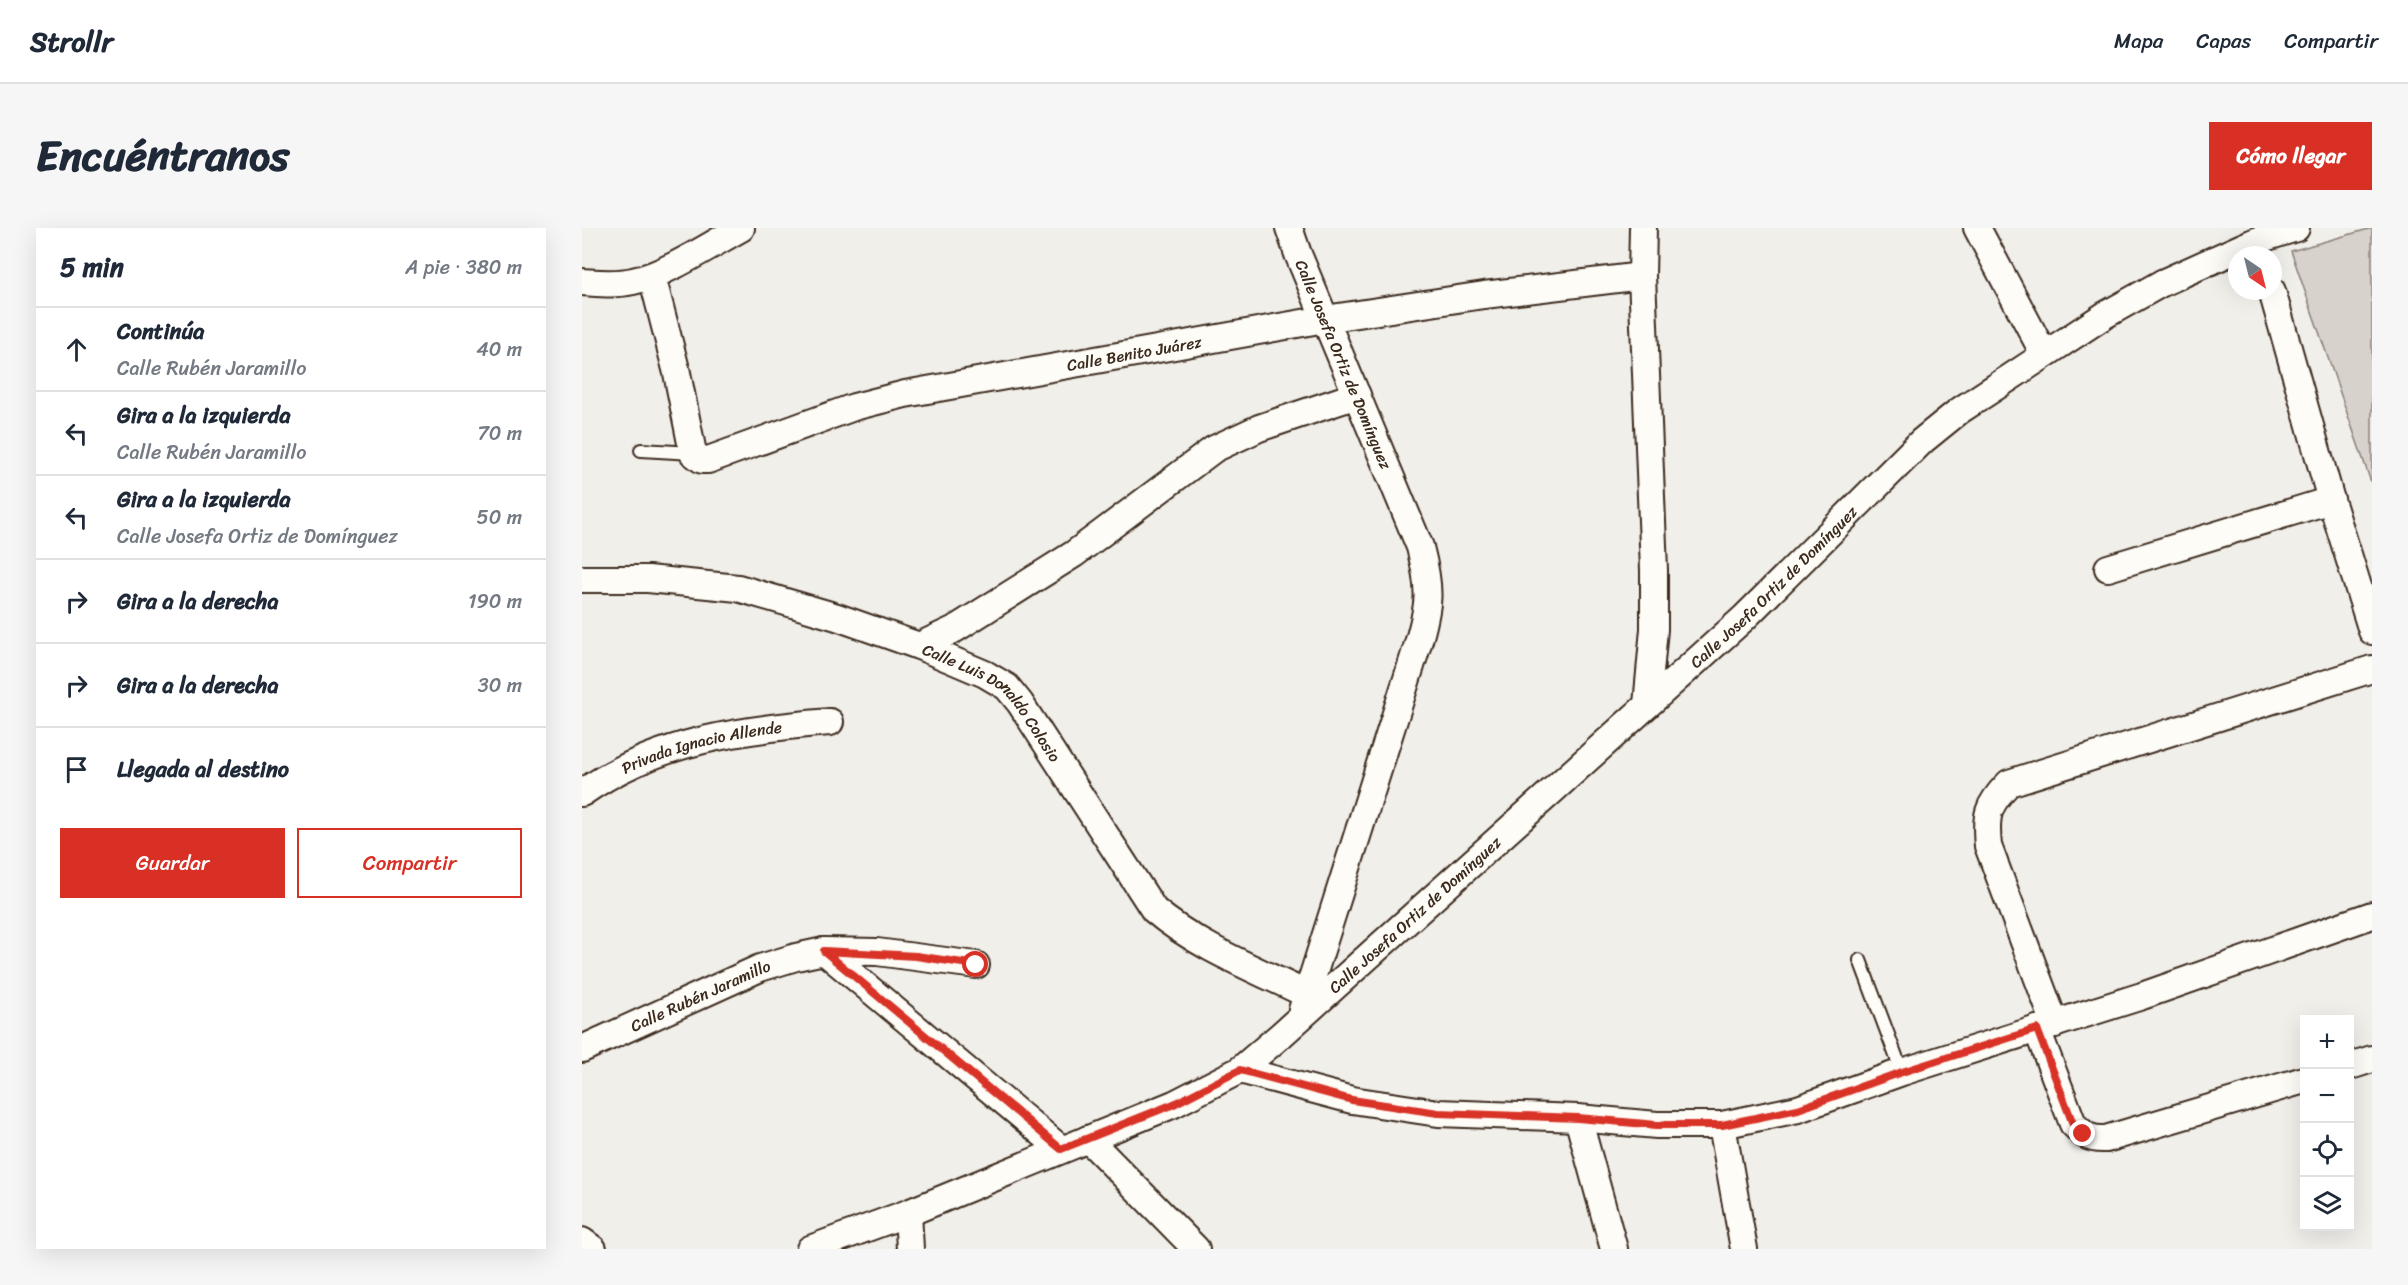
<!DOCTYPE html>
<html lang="es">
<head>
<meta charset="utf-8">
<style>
	body { margin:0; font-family:Sriracha,sans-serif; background:#f6f6f7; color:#1f2937 }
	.controls { position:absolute; right:18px; bottom:18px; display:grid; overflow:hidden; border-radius:0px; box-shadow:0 6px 24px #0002 }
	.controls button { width:54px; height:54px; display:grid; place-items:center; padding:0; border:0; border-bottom:2px solid #e0e1e3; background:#fff; color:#1f2937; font:30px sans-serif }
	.compass { position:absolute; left:1646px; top:18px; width:54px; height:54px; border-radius:50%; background:#fff; box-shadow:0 6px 24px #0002; rotate:145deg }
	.stop { position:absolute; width:18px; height:18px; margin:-14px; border:4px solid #d93025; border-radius:50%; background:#fff }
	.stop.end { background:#d93025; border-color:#fff; box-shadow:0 2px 6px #0008 }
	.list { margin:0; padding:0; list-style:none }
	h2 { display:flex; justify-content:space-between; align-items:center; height:78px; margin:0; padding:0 24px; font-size:26px }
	h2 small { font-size:20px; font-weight:400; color:#747a83 }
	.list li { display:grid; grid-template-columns:39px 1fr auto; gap:18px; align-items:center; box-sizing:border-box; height:84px; padding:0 24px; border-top:2px solid #e0e1e3 }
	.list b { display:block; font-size:22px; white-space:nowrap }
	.list p { margin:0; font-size:20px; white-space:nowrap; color:#747a83 }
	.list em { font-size:20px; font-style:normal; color:#747a83 }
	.actions { display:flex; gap:12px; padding:18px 24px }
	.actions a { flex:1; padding:14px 0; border:2px solid #d93025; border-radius:0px; text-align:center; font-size:21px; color:#d93025 }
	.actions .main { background:#d93025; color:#fff }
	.icon { flex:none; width:33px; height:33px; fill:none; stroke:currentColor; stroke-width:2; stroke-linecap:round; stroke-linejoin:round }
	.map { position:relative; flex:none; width:1790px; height:1021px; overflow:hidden; border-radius:0px }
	header { display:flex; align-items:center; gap:36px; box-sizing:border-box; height:84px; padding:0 30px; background:#fff; border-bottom:2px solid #e0e1e3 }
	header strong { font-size:28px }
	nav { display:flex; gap:33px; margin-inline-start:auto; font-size:21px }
	.intro { display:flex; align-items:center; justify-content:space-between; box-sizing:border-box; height:144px; padding:0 36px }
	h1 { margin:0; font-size:42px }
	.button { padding:15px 27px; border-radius:0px; background:#d93025; color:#fff; font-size:21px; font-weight:700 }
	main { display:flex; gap:36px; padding:0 36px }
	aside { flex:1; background:#fff; border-radius:0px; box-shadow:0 6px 24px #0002 }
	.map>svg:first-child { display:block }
</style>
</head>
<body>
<header>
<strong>Strollr</strong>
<nav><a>Mapa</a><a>Capas</a><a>Compartir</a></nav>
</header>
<div class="intro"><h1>Encuéntranos</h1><a class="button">Cómo llegar</a></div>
<main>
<aside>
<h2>5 min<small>A pie · 380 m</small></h2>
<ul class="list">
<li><svg class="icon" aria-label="ahead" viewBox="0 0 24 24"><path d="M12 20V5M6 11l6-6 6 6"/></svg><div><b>Continúa</b><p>Calle Rubén Jaramillo</p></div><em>40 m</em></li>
<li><svg class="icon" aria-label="left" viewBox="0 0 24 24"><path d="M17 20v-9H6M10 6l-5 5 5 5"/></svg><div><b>Gira a la izquierda</b><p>Calle Rubén Jaramillo</p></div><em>70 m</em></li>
<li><svg class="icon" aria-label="left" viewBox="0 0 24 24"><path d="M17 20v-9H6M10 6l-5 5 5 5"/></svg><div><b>Gira a la izquierda</b><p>Calle Josefa Ortiz de Domínguez</p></div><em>50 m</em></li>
<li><svg class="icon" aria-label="right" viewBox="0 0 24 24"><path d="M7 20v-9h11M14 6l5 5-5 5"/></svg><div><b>Gira a la derecha</b></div><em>190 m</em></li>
<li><svg class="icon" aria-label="right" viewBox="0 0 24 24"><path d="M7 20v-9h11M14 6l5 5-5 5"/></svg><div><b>Gira a la derecha</b></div><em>30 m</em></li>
<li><svg class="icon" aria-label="arrive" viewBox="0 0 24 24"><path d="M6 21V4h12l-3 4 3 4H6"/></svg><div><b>Llegada al destino</b></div></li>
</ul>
<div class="actions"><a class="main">Guardar</a><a>Compartir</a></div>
</aside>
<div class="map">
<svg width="1790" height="1021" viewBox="0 0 1790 1021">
	<rect width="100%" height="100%" fill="#f1efea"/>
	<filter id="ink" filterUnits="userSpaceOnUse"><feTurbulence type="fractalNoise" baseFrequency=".0167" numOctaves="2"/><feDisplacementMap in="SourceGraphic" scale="12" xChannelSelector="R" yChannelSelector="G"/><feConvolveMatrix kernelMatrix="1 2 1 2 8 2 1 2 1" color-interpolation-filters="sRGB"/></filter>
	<g filter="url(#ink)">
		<path fill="#d7d2cc" stroke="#897e75" stroke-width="1.5" d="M1790,0V257L1709,23Z"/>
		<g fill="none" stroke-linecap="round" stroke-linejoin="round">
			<g stroke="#3b2a1e" stroke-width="16">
				<g id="service">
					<path d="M59,222L111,225"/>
					<path d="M1278,732L1320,844"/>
				</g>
			</g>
			<g stroke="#3b2a1e" stroke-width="30">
				<g id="minor">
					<path id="s1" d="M707,0L716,26L838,319C849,362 848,376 835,419L720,782"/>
					<path d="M1061,0L1060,48L1072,342V401L1065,477"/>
					<path d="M1395,0L1462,126"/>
					<path id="s2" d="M70,48L95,145L111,225L120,232H126L272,179L323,166L743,91L902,67L1060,48"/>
					<path d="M0,54C17,55 34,57 51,53C85,46 128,17 159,0"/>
					<path d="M1690,63L1749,272L1790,403"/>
					<path d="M1526,340L1749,272"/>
					<path id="s3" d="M0,351H66L156,360L255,389L337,418L403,446L425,459L438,475L572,682C614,718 675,742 724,766"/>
					<path d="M337,418L373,401L492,326L632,221L677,200L775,167"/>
					<path id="s4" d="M0,565C73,513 161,501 248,494"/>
					<path d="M242,723L479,921"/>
					<path d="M1473,796L1406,618C1403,588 1405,577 1427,555L1790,441"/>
					<path d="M1455,801L1491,896C1502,907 1508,912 1524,911L1722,852"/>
					<path id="s5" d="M0,821L178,740L214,729L242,723L295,724L394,737"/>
					<path d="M1768,838L1790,831"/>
					<path d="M658,842L770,872L856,885L996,890L1075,897H1140L1216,881L1320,844L1560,768L1790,687"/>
					<path d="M996,890L1032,1021"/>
					<path d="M1140,897L1162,1021"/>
					<path d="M506,911L614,1021"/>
					<path d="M326,985L328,1021"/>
					<path d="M0,1013L11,1021"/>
					<path id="s6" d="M228,1021L326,985L592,876L658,842L699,807L1162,390L1340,213L1377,183L1523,87L1580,55L1676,12L1714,0"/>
				</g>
			</g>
			<use href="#service" stroke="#fdfcf7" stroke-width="12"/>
			<use href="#minor" stroke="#fdfcf7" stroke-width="26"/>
		</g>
	</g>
	<g fill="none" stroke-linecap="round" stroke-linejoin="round" filter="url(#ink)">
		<path stroke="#d93025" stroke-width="8" d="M394,737L334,728L242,723L479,921L592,876L658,842L770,872L856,885L996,890L1075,897H1140L1216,881L1320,844L1455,801L1491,896L1501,906"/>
	</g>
	<g text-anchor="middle" stroke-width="6" stroke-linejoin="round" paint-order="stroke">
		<g font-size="16" fill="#3b2a1e" stroke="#fdfcf7">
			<text dy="6" stroke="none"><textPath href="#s2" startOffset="640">Calle Benito Juárez</textPath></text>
			<text dy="6" stroke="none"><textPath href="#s1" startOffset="147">Calle Josefa Ortiz de Domínguez</textPath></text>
			<text dy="6" stroke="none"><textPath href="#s6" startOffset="1186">Calle Josefa Ortiz de Domínguez</textPath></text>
			<text dy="6" stroke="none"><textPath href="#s3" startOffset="442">Calle Luis Donaldo Colosio</textPath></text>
			<text dy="6" stroke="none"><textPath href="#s4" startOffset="130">Privada Ignacio Allende</textPath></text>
			<text dy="6" stroke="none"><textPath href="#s6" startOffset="700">Calle Josefa Ortiz de Domínguez</textPath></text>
			<text dy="6" stroke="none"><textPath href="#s5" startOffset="130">Calle Rubén Jaramillo</textPath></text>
		</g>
	</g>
</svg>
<div class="controls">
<button>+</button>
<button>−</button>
<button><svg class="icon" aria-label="locate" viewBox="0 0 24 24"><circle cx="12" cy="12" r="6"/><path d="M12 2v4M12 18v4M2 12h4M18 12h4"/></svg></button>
<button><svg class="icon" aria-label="layers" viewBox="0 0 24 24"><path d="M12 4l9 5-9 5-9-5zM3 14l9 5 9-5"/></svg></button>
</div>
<svg class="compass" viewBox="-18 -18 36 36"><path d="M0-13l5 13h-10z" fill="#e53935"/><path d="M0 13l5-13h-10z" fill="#747a83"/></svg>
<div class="stop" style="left:394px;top:737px"></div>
<div class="stop end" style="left:1501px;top:906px"></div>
</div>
</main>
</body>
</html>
